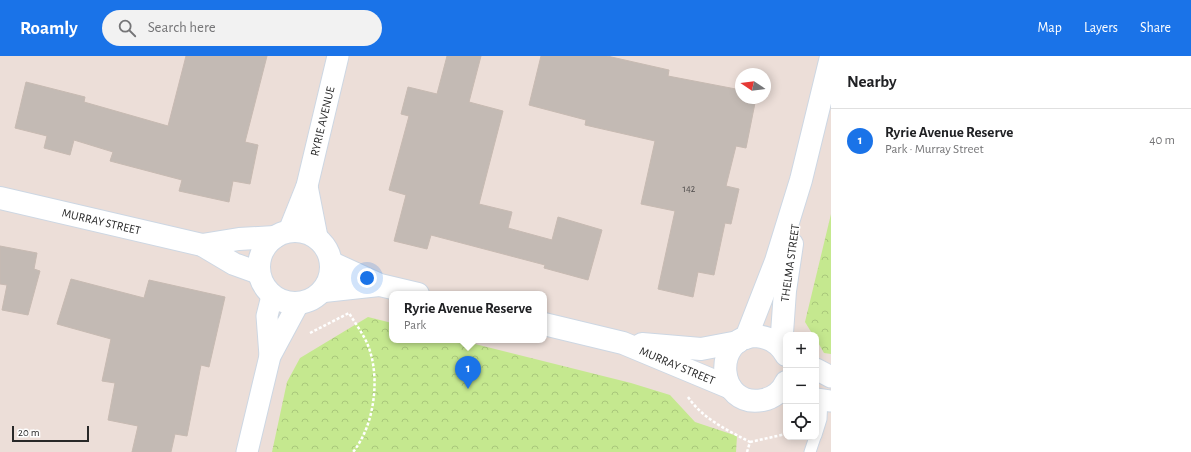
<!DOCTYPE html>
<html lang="en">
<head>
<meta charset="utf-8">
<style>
	body { margin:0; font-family:"Alegreya Sans",sans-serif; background:#f2f2f2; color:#202124 }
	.controls { position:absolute; right:12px; bottom:12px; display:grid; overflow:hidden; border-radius:8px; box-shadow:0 2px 10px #0003 }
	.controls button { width:36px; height:36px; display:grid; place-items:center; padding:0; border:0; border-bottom:1px solid #e0e0e0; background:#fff; color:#202124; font:20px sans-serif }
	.compass { position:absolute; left:735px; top:12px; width:36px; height:36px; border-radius:50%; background:#fff; box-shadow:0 2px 10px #0003; rotate:283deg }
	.scale { position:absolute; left:12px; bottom:10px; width:77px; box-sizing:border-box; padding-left:4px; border:2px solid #282828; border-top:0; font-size:11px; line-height:14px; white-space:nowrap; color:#282828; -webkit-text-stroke:3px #fff; paint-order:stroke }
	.you { position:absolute; left:367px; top:222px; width:14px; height:14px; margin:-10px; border:3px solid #fff; border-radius:50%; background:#1a73e8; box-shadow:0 0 0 6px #1a73e833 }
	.badge { display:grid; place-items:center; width:26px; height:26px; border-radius:50%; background:#1a73e8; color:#fff; font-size:13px; font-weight:700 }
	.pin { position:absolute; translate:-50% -33px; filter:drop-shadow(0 1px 2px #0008) }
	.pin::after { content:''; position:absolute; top:21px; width:14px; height:12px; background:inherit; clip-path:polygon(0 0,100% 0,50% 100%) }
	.popup { position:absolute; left:389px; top:235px; width:158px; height:52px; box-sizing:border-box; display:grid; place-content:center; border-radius:8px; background:#fff; filter:drop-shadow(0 1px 3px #0005); font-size:13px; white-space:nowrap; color:#757577 }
	.popup b { font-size:15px; color:#202124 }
	.popup::after { content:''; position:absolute; left:50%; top:100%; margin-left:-8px; border:8px solid transparent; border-top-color:#fff }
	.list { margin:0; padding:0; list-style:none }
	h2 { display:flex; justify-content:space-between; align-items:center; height:52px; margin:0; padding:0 16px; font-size:17px }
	h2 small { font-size:13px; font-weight:400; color:#757577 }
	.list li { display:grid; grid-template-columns:26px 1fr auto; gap:12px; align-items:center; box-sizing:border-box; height:64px; padding:0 16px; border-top:1px solid #e0e0e0 }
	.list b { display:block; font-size:15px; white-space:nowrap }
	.list p { margin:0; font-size:13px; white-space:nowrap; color:#757577 }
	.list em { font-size:13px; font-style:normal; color:#757577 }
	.icon { flex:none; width:22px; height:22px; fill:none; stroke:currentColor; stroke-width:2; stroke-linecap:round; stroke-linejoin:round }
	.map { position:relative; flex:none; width:831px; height:396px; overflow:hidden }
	header { display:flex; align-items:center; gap:24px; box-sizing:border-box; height:56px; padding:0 20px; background:#1a73e8; color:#fff }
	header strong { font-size:19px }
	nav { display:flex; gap:22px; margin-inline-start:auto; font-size:14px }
	.search { width:280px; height:36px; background:#f2f2f2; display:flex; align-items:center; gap:10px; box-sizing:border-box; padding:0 14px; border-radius:22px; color:#757577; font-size:15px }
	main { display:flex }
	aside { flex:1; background:#fff }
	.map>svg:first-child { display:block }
</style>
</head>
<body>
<header>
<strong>Roamly</strong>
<div class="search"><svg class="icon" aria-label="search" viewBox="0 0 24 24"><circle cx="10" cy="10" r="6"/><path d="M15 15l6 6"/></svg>Search here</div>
<nav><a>Map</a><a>Layers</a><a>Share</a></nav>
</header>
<main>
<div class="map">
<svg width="831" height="396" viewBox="0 0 831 396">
	<defs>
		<pattern id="park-crowns" width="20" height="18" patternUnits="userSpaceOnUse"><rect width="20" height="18" fill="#c5e88f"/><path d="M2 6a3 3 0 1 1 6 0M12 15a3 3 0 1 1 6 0" fill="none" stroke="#a9c77b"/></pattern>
	</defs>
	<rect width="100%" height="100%" fill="#ecded8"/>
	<g fill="url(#park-crowns)">
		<path d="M831,158V298L824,297L816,283V279H813L805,266Z"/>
		<path d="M368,261L392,267V284H459L631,327L670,339L695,366L737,380L736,396H272L287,326L300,302Z"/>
	</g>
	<g fill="#c3bab4" stroke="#c7bab2">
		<path d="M186,0H267L245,86L258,89L250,128L233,125L229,146L179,135L182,124L110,105L113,96L74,84L70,99L44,92L47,80L15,72L26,26L85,41L84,46L168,70Z"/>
		<path d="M447,0H481L469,46L503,55L479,148L512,156L508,172L552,184L558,161L602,174L588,224L544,212L545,209L431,179L427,193L394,185L406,139L389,134L409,60L401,58L408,31L437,38Z"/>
		<path d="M541,0H607L669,14L668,20L741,34V42H756L746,92L736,90L726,130L739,133L731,168L725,167L714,219L698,216L693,241L658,233L675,155L641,148L655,85L585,69L586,64L529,49Z"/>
		<path d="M0,190L37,197L34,213L40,215L28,259L2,254L7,229L0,228Z"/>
		<path d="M71,223L144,242L149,224L225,241L209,311L201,309L187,380L175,378L171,396H132L138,370L108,364L115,327L102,325L111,283L57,268Z"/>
	</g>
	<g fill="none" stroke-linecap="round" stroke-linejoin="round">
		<g stroke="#cdd7e3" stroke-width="13">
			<g id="lane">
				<path d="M816,379L821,363L822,343"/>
				<path d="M810,396L815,381"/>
			</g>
		</g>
		<g stroke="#cdd7e3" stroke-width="23">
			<g id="street">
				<path d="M307,130L317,181"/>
				<path id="s1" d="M289,175L307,130L338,0"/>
				<path d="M270,300L267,260L272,240"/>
				<path d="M816,313L831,321"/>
				<path d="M816,343L831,345"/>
				<path d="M247,396L270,300L298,248"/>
			</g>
		</g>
		<g stroke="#cdd7e3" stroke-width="24">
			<g id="secondary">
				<path id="s2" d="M0,142L202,189L234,208L259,217"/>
				<circle cx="295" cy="211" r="36"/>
				<path d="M202,189L239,183L275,181"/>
				<path d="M332,207L380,229L418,238"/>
				<path d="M324,235L379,229"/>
				<path id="s3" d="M544,268L623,287L731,332"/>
				<path d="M746,282L776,205L801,124L831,1"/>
				<path d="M642,288L701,293L738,286"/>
				<path d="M781,291L785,235L792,188"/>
				<path d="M786,299C780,288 770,281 756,280C712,280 716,353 763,344C773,342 782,335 786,326"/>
			</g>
		</g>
		<g stroke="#fff" stroke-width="2.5" stroke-dasharray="3 2" stroke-linecap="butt">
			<path d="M310,277L349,257C355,267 362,276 367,287C381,319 375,369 353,396"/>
			<path d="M688,341C703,363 727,374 750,386L747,396"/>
			<path d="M750,386L786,378"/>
		</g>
		<use href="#lane" stroke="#fff" stroke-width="11"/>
		<use href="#street" stroke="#fff" stroke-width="21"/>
		<use href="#secondary" stroke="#fff" stroke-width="22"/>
	</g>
	<g text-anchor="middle" stroke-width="3" stroke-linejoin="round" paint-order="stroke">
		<g font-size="10" fill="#4f4c4b">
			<text x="689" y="136">142</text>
		</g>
		<g font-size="12" fill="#282828" stroke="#fff">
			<text dy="4" stroke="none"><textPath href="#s1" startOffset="115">RYRIE AVENUE</textPath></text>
			<text dy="4" stroke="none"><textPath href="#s2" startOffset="104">MURRAY STREET</textPath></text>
			<text transform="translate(790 207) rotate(-82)" y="4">THELMA STREET</text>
			<text dy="4" stroke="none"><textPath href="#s3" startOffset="140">MURRAY STREET</textPath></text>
		</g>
	</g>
</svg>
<div class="controls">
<button>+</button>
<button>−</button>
<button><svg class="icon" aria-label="locate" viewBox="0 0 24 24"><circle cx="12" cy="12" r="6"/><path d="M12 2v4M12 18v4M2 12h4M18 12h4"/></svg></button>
</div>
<svg class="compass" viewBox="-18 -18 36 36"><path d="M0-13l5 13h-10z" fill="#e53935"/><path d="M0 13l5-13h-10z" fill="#757577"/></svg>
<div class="scale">20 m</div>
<div class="you"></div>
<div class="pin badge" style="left:468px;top:333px">1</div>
<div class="popup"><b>Ryrie Avenue Reserve</b>Park</div>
</div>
<aside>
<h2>Nearby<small></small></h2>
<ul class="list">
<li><span class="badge">1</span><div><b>Ryrie Avenue Reserve</b><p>Park · Murray Street</p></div><em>40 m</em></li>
</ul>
</aside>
</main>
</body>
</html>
